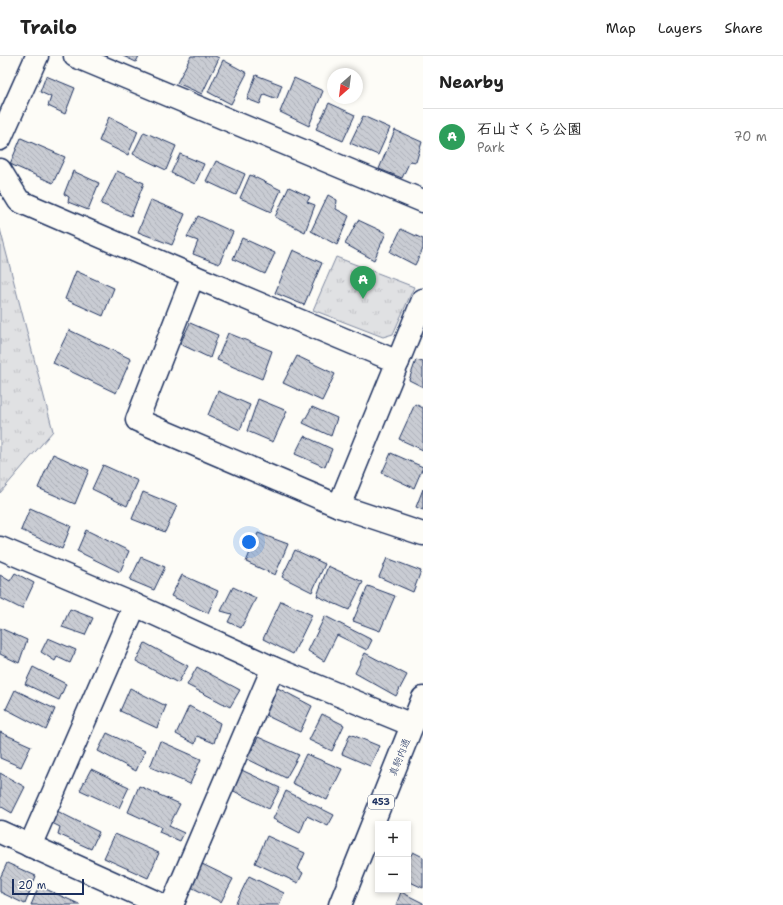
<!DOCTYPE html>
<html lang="en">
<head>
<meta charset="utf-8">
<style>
	body { margin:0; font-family:"Shantell Sans","Klee One",sans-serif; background:#f6f6f6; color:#222 }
	.controls { position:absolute; right:12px; bottom:12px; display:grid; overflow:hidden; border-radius:0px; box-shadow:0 2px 6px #0003 }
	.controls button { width:36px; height:36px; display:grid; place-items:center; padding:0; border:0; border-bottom:1px solid #e0e0e0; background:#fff; color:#222; font:20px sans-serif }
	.compass { position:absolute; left:327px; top:12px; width:36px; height:36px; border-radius:50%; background:#fff; box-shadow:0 2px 6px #0003; rotate:208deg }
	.scale { position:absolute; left:12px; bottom:10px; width:72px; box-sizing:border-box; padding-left:4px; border:2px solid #1b2f5e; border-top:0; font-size:11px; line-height:14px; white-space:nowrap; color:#1b2f5e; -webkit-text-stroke:3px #fdfcf7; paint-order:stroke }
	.you { position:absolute; left:249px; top:486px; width:14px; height:14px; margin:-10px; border:3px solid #fff; border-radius:50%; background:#1a73e8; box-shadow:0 0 0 6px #1a73e833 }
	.badge { display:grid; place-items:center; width:26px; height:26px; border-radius:50%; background:#d1495b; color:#fff; font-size:13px; font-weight:700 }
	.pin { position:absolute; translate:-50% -33px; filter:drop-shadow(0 1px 2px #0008) }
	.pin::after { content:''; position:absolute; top:21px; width:14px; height:12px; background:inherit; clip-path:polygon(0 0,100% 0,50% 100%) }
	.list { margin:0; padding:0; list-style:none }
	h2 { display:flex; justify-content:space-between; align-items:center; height:52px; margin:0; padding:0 16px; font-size:17px }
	h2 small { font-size:13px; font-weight:400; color:#767676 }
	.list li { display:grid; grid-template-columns:26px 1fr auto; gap:12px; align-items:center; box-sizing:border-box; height:56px; padding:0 16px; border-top:1px solid #e0e0e0 }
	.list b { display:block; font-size:15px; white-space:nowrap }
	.list p { margin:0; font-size:13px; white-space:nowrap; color:#767676 }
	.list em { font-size:13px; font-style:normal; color:#767676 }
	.map { position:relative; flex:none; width:423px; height:849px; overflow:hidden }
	header { display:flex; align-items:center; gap:24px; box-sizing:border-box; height:56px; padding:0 20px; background:#fff; border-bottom:1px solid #e0e0e0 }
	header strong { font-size:19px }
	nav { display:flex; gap:22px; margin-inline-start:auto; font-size:14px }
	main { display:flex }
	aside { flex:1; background:#fff }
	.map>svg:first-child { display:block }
</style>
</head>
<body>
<header>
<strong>Trailo</strong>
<nav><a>Map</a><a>Layers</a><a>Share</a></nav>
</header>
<main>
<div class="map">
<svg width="423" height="849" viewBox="0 0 423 849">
	<defs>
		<pattern id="park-tufts" width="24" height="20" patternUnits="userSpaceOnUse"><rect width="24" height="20" fill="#e0e1e3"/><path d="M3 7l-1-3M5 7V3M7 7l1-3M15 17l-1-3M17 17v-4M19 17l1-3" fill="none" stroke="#c0c1c5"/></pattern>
		<pattern id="building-back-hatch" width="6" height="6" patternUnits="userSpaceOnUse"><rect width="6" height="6" fill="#c9ccd3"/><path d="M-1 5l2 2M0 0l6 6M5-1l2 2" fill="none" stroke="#acb0b8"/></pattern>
	</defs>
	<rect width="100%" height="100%" fill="#fdfcf7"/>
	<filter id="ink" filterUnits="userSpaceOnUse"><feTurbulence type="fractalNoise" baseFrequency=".025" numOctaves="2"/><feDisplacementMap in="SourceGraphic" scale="8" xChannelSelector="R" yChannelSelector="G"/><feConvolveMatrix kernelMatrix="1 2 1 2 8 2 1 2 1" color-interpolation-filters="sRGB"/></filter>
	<g filter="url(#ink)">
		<g fill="url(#park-tufts)" stroke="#7e88a0">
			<path d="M0,173L53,375L0,437Z"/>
			<path d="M336,201L414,231L393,278L383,281L313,254Z"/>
		</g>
		<g fill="url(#building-back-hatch)" stroke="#1b2f5e">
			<path d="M123,0H139L136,6Z"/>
			<path d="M191,0H215L219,2L202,38L177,27Z"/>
			<path d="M223,4L247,17L231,48L208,36Z"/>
			<path d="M256,19L282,29L277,43L264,38L260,48L247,43Z"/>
			<path d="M46,20L75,32L65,58L48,50L51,41L40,36Z"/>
			<path d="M294,22L323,35L309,70L280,56Z"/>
			<path d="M329,47L355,59L343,85L316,73Z"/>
			<path d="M363,60L390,72L378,99L350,87Z"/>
			<path d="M109,61L138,75L128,99L99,85Z"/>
			<path d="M395,74L422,86L416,106L410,105L402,122L379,113Z"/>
			<path d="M144,76L176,90L166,114L133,98Z"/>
			<path d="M21,82L65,101L53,127L10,108Z"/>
			<path d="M180,98L204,108L195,128L171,117Z"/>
			<path d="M216,105L245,118L236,139L206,125Z"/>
			<path d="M73,115L99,127L88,154L68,146L69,141L64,138Z"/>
			<path d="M117,115L144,127L131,160L101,148Z"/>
			<path d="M250,119L281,134L271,156L240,142Z"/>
			<path d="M289,131L310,141L307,146L315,149L305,176L275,161Z"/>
			<path d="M328,139L337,144L336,153L349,160L337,189L311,175Z"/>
			<path d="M151,144L185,158L172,189L138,176Z"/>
			<path d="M198,160L233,176L219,208L193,198L198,185L187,181Z"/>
			<path d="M358,164L386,177L374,204L345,188Z"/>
			<path d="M401,173L423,183V193L415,209L390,196Z"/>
			<path d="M242,182L275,197L265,218L233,203Z"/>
			<path d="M293,194L322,207L304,249L275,237Z"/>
			<path d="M76,215L114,232L103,260L65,243Z"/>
			<path d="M190,267L218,279L210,302L180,288Z"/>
			<path d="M69,274L131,303L116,337L53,307Z"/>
			<path d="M228,277L272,295L262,323L217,304Z"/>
			<path d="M297,300L335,318L322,345L283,327Z"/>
			<path d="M416,304L423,306V331L409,324Z"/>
			<path d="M218,335L250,349L240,374L208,359Z"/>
			<path d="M258,343L287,355L273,386L247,375Z"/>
			<path d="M415,348L423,352V394L399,383Z"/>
			<path d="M312,351L337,362L331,380L303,367Z"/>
			<path d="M304,380L332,393L325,411L295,398Z"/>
			<path d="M391,397L423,411L414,432L382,417Z"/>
			<path d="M53,398L89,414L75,448L38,432Z"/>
			<path d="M103,409L138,425L127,450L92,433Z"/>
			<path d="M423,433V454L416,451Z"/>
			<path d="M143,436L177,450L165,476L132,463Z"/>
			<path d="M30,452L71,470L62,493L21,474Z"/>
			<path d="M86,474L129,495L120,516L77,495Z"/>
			<path d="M258,477L288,488L275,519L246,506Z"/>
			<path d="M295,494L325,508L312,536L282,521Z"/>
			<path d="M141,501L165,511L154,534L130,524Z"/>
			<path d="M387,502L421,515L413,536L379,521Z"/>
			<path d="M328,510L363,526L349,554L317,540Z"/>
			<path d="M15,517L34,527L22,553L0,542V519L10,525Z"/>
			<path d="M182,519L218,535L208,557L171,540Z"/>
			<path d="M368,530L395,540L380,575L353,565Z"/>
			<path d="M233,531L256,542L241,572L228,566L232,558L221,555Z"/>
			<path d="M281,545L312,559L293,598L263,583Z"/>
			<path d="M70,553L93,562L85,579L62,571Z"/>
			<path d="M325,560L372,584L367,594L337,579L324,605L308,595Z"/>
			<path d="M0,572L27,584L19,607L0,598Z"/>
			<path d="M48,582L76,594L70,607L57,601L55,605L41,596Z"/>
			<path d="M145,587L188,610L178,627L136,605Z"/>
			<path d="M365,597L407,619L396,640L355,617Z"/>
			<path d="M33,611L66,628L59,644L25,628Z"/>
			<path d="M197,611L240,634L230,651L187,629Z"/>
			<path d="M274,630L312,650L300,676L261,657Z"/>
			<path d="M130,632L166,650L157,672L120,655Z"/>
			<path d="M15,634L55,653L46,674L6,653Z"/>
			<path d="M189,650L220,667L214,687L197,680L195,688L176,678Z"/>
			<path d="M322,658L344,669L332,695L309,684Z"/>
			<path d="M0,676L31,690L21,711L0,702Z"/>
			<path d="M107,677L145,695L136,715L98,695Z"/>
			<path d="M350,678L379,690L370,710L342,698Z"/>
			<path d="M258,681L299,699L286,722L235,697L240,688L252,694Z"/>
			<path d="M160,685L201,703L190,728L150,711Z"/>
			<path d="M306,698L342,713L327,744L292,727Z"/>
			<path d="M233,710L280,732L269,753L224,730Z"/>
			<path d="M91,713L129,731L119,752L80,734Z"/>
			<path d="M0,717L25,731L12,757L0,750Z"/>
			<path d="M139,730L180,748L169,770L184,777L180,785L159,776L161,771L128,756Z"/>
			<path d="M286,735L334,759L328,770L307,760L300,777L273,763Z"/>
			<path d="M57,755L99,776L91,793L58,778L60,771L52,767Z"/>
			<path d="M115,778L159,797L148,822L104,802Z"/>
			<path d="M267,780L305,797L298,813L303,817L298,827L255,807Z"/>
			<path d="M413,796L423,801V832L408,825V804Z"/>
			<path d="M198,806L233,823L221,846L187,829Z"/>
			<path d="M7,807L36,820L25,848L0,836V822Z"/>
			<path d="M249,820L284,837L279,849H235Z"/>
			<path d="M39,830L79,848V849H31Z"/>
			<path d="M401,836L423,847V849H396Z"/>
		</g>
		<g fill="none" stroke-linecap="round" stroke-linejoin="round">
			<g stroke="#1b2f5e" stroke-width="25">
				<g id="minor">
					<path d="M75,0L423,145"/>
					<path d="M0,83L37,0"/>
					<path d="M0,114L19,145L193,220L398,306"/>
					<path d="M193,220L137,364L339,450L423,478"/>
					<path d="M339,450L423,244"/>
					<path d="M0,492L135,549L273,612L412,669"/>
					<path d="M0,776L162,849"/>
					<path d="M30,790L135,549"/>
					<path d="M172,849L273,612"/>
				</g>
			</g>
			<g stroke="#1b2f5e" stroke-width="25">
				<path id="highway" d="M340,849L423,642"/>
			</g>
			<use href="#minor" stroke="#fdfcf7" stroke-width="22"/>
			<use href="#highway" stroke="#fdfcf7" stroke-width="22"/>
		</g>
	</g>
	<g text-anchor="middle" stroke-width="4" stroke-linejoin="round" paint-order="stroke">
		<rect fill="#fdfcf7" stroke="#5f6c8c" stroke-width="1" x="368" y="739" width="26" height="14" rx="3"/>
		<g font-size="9" font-weight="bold" fill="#1b2f5e">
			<text x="381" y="749">453</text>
		</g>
		<g font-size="10" fill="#1b2f5e" stroke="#fdfcf7">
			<text transform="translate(399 701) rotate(-68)" y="4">真駒内通</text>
		</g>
	</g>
</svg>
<div class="controls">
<button>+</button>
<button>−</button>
</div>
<svg class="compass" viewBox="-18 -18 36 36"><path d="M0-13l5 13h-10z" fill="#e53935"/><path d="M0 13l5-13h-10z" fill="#767676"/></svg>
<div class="scale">20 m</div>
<div class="you"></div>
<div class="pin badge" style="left:363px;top:243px;background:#2e9e5b">A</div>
</div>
<aside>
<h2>Nearby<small></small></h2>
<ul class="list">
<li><span class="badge" style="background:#2e9e5b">A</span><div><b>石山さくら公園</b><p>Park</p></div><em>70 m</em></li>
</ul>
</aside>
</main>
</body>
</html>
